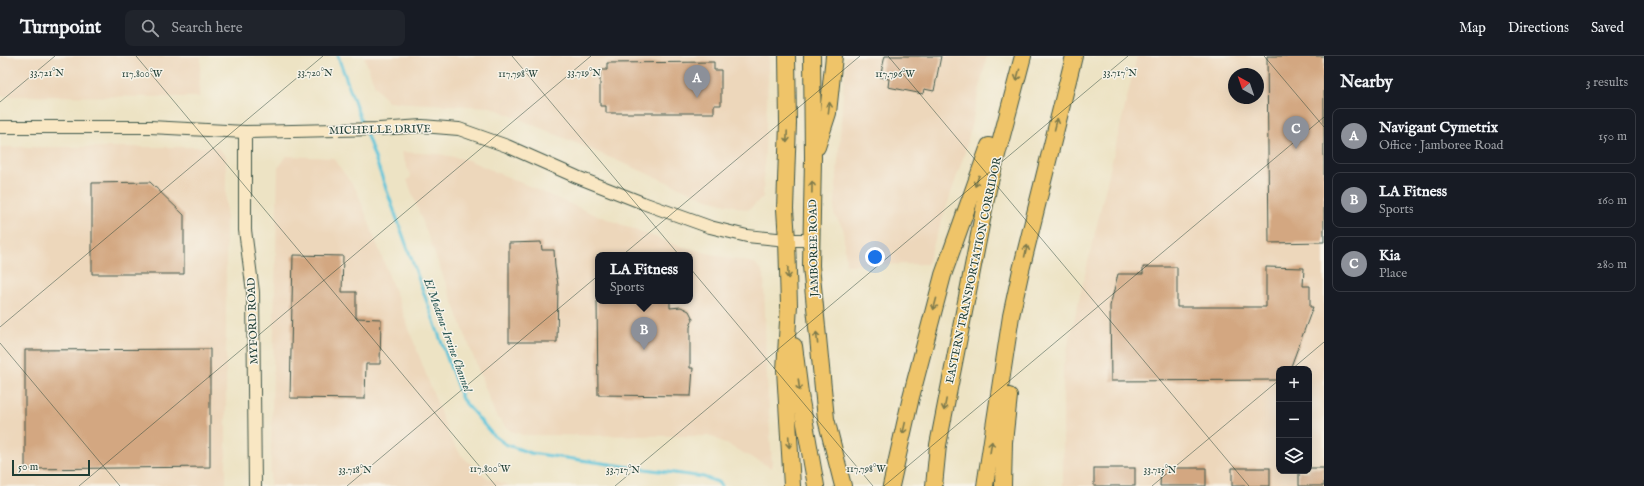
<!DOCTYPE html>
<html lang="en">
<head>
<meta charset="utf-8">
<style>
	body { margin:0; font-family:"IM FELL English",serif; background:#20242c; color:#f1f3f6 }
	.controls { position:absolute; right:12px; bottom:12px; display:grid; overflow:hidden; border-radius:8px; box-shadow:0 4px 16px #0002 }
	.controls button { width:36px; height:36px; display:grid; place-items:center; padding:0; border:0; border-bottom:1px solid #363941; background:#171b24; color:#f1f3f6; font:20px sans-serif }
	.compass { position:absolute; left:1228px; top:12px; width:36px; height:36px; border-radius:50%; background:#171b24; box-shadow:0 4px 16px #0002; rotate:320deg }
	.scale { position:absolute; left:12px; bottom:10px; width:78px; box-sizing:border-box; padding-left:4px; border:2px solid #1f3d34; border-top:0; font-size:11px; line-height:14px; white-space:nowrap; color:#1f3d34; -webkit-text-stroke:3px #f7f3e8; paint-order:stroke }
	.you { position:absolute; left:875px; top:201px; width:14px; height:14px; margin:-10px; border:3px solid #fff; border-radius:50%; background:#1a73e8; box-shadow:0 0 0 6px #1a73e833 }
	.badge { display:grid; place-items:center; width:26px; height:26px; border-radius:50%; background:#8c9099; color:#fff; font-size:13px; font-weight:700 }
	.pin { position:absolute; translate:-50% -33px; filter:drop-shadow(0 1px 2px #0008) }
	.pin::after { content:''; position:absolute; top:21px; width:14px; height:12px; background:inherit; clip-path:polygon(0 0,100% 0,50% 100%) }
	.popup { position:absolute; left:595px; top:196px; width:98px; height:52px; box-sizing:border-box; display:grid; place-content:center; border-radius:8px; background:#171b24; filter:drop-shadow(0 1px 3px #0005); font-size:13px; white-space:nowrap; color:#9ea1a6 }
	.popup b { font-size:15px; color:#f1f3f6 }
	.popup::after { content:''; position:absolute; left:50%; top:100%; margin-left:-8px; border:8px solid transparent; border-top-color:#171b24 }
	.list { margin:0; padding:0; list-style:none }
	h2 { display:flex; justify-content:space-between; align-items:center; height:52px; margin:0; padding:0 16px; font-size:17px }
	h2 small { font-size:13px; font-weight:400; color:#9ea1a6 }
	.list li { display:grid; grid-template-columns:26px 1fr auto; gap:12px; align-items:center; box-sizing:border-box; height:56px; margin:0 8px 8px; padding:0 8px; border:1px solid #363941; border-radius:8px }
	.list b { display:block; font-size:15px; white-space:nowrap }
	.list p { margin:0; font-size:13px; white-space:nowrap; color:#9ea1a6 }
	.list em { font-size:13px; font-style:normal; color:#9ea1a6 }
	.icon { flex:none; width:22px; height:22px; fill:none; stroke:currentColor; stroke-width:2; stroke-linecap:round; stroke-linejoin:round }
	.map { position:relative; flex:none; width:1324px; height:430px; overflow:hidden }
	header { display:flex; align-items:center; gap:24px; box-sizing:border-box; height:56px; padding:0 20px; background:#171b24; border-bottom:1px solid #363941 }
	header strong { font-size:19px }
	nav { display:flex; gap:22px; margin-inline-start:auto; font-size:14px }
	.search { width:280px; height:36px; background:#20242c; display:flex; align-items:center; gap:10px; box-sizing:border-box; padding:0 14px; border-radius:8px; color:#9ea1a6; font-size:15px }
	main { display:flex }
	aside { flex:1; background:#171b24 }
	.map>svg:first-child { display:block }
</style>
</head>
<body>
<header>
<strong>Turnpoint</strong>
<div class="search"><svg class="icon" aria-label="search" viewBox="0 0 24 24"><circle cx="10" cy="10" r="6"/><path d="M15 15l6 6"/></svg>Search here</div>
<nav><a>Map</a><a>Directions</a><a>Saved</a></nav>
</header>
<main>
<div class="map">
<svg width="1324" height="430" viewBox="0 0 1324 430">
	<rect width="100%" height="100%" fill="#f7f3e8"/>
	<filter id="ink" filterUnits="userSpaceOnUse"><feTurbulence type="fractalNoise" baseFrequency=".025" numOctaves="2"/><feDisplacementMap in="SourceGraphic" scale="8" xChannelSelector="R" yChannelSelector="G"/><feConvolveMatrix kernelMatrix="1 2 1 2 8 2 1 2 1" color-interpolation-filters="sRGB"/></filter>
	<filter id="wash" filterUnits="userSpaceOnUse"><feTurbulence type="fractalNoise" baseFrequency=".012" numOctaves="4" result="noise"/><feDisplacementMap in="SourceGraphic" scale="16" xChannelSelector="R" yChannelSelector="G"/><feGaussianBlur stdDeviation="0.9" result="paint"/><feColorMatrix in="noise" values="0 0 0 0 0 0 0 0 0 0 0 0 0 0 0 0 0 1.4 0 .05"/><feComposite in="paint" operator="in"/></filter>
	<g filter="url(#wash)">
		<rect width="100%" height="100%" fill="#ede3c4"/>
		<g fill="#edd7bb" fill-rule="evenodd">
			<path d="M0,0H201L199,41L0,40Z"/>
			<path d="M364,0H769L763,141L748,154L705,142L491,51L388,46L374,28Z"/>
			<path d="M846,0H987L965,96L927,208L846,209L843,172L834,158Z"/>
			<path d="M1137,0H1324V430H1063V311ZM1234,18H1258V42H1234ZM1279,313H1309V415H1279Z"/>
			<path d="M0,91H216L226,100V430H0Z"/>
			<path d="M401,96L439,98L468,104L591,157L676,189L727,202L755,207L764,218L766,304L772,412L711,380L523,379L511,375L505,370L495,358L407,124L411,121ZM598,199H690V245H598Z"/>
			<path d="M287,100L333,102L357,135L450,382L461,399L480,417L488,422L510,430H270L278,112Z"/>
		</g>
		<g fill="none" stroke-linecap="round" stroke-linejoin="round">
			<g stroke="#5dc4da" stroke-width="3">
				<path d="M338,0L363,70"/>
				<path d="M366,77L462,343L492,378L505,388L530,397L703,421L718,426L721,430"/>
			</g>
		</g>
		<g id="blocks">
			<g fill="#d3a781">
				<path d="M885,0H941L934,35L924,33L923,38L888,31L889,23L880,21Z"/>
				<path d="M1267,0H1324V186L1269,187Z"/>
				<path d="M714,6V14H721V49H714V57H606V50H600V14H607V7Z"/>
				<path d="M150,126L184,159V218H92V127Z"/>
				<path d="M541,186L542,194H554L555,211L558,229L557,286H509V187Z"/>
				<path d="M293,199L343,200L342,236H356V262L381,263L380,308H366L365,343L290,342Z"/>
				<path d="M1143,211H1177V251H1266V211L1304,212L1303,230H1310V251H1313L1290,313H1279V324L1111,325L1110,250L1118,218H1143Z"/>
				<path d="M597,245H670V252L681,251L689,255L693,263L690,271V312H693L691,340L598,339Z"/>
				<path d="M210,293V411L25,413V294Z"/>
				<rect x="1094" y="412" width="41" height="18"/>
				<path d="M1161,412H1206V430H1160Z"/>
				<rect x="1232" y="412" width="38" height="18"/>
				<path d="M1309,412H1324V430H1299V415H1309Z"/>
			</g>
		</g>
	</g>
	<g filter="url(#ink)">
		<use href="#blocks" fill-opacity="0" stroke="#3e564a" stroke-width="1"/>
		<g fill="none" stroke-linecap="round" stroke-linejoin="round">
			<g stroke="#3e564a" stroke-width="14">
				<g id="secondary">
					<path d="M0,71H150L245,76L379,73L422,70L459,73L507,90L577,121L643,147L710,171L747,180L787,184H812"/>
					<path d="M245,76V174L253,236L255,430"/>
				</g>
			</g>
			<g stroke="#3e564a" stroke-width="18">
				<g id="highway">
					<path d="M787,0L788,67L785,153L787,184L789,249L785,314L792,430"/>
					<path d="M812,0L813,102L811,210L826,363L843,430"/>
					<path d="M817,91L828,57L834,0"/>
					<path d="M794,290L801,345L816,430"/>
					<path d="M891,430L911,341L943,219L989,90"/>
					<path d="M934,430L938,389L988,133L1023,0"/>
					<path d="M985,430L1011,260L1021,214L1074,0"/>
					<path d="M1003,430L1004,386L1009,340"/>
				</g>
			</g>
			<use href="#secondary" stroke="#f9e7c3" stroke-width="12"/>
			<use href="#highway" stroke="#efc469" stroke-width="16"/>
		</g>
		<defs><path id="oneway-shaft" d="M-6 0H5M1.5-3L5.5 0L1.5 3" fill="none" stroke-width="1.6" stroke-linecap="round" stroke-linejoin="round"/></defs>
		<g stroke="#7d7a4c">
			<use href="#oneway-shaft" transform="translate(1018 19) rotate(105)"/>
			<use href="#oneway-shaft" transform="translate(829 52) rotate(-83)"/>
			<use href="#oneway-shaft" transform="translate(1056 68) rotate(-76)"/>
			<use href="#oneway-shaft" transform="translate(787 81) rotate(92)"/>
			<use href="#oneway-shaft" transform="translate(977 125) rotate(110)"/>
			<use href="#oneway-shaft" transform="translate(812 131) rotate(-89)"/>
			<use href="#oneway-shaft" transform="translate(1026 195) rotate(-76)"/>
			<use href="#oneway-shaft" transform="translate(788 217) rotate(88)"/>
			<use href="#oneway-shaft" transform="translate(935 248) rotate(105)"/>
			<use href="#oneway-shaft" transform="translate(817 282) rotate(-96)"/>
			<use href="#oneway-shaft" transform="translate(799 329) rotate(83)"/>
			<use href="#oneway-shaft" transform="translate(945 349) rotate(101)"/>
			<use href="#oneway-shaft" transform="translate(904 372) rotate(103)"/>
			<use href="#oneway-shaft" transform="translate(789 386) rotate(87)"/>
			<use href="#oneway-shaft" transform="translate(991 391) rotate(-81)"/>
		</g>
	</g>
	<path fill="none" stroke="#1f3d34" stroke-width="1" stroke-opacity="0.45" d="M136,0L496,430M512,0L873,430M888,0L1249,430M1264,0L1324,71M0,46L55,0M0,271L323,0M0,287L120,430M1292,313L1324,286M79,430L591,0M347,430L860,0M615,430L1128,0M884,430L1324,61M1152,430L1279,324"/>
	<g text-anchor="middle" stroke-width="3" stroke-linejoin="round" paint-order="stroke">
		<g font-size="11" fill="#1f3d34" stroke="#f7f3e8">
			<text transform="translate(380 73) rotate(-1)" y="4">MICHELLE DRIVE</text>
			<text transform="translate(813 192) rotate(-91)" y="4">JAMBOREE ROAD</text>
			<text transform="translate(973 214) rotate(-78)" y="4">EASTERN TRANSPORTATION CORRIDOR</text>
			<text transform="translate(252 265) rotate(-92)" y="4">MYFORD ROAD</text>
		</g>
		<g font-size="12" font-style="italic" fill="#2b5855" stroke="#f7f3e8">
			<text transform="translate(448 279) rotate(70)" y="4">El Modena-Irvine Channel</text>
		</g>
	</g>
	<g font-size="10" text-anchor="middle" fill="#1f3d34" stroke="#f7f3e8" stroke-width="3" stroke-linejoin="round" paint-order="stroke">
		<text x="47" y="20">33.721°N</text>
		<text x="315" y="20">33.720°N</text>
		<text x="584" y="20">33.719°N</text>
		<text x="1120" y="20">33.717°N</text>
		<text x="142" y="21">117.800°W</text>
		<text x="518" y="21">117.798°W</text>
		<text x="895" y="21">117.796°W</text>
		<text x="490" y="416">117.800°W</text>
		<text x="866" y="416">117.798°W</text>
		<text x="355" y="417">33.718°N</text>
		<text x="623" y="417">33.717°N</text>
		<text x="1160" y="417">33.715°N</text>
	</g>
</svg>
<div class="controls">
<button>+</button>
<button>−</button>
<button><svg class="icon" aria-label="layers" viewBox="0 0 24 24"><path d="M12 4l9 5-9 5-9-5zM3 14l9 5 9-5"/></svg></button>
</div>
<svg class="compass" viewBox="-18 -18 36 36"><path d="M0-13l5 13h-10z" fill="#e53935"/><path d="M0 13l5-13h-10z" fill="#9ea1a6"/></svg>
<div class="scale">50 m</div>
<div class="you"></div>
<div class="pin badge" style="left:697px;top:42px">A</div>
<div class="pin badge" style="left:644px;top:294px">B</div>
<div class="popup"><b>LA Fitness</b>Sports</div>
<div class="pin badge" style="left:1296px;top:93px">C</div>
</div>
<aside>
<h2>Nearby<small>3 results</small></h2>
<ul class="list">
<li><span class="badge">A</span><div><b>Navigant Cymetrix</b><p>Office · Jamboree Road</p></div><em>150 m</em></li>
<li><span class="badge">B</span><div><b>LA Fitness</b><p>Sports</p></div><em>160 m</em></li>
<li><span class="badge">C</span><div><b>Kia</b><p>Place</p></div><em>280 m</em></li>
</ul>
</aside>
</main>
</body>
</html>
